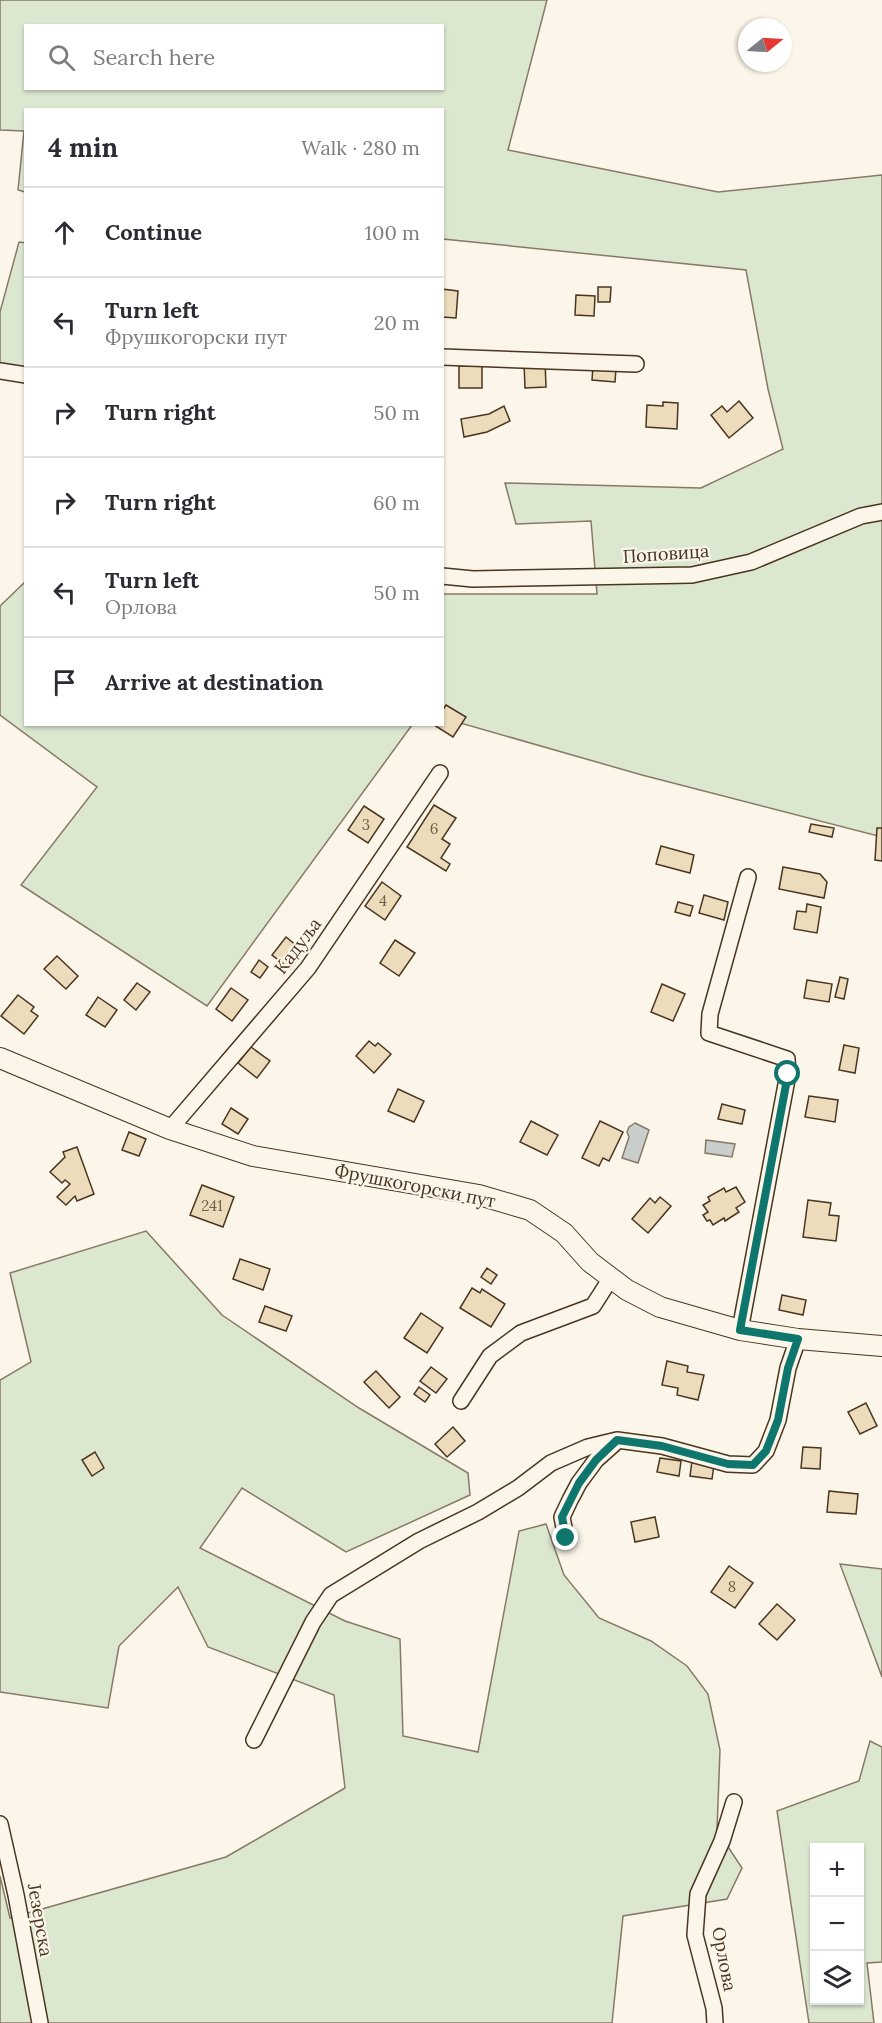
<!DOCTYPE html>
<html lang="en">
<head>
<meta charset="utf-8">
<style>
	body { margin:0; font-family:Lora,serif; background:#f7f7f7; color:#2b2b33 }
	.controls { position:absolute; right:18px; bottom:18px; display:grid; overflow:hidden; border-radius:0px; box-shadow:0 2px 4px #0004 }
	.controls button { width:54px; height:54px; display:grid; place-items:center; padding:0; border:0; border-bottom:2px solid #e1e1e2; background:#fff; color:#2b2b33; font:30px sans-serif }
	.compass { position:absolute; left:738px; top:18px; width:54px; height:54px; border-radius:50%; background:#fff; box-shadow:0 2px 4px #0004; rotate:72deg }
	.stop { position:absolute; width:18px; height:18px; margin:-14px; border:4px solid #0f766e; border-radius:50%; background:#fff }
	.stop.end { background:#0f766e; border-color:#fff; box-shadow:0 2px 6px #0008 }
	.list { margin:0; padding:0; list-style:none }
	h2 { display:flex; justify-content:space-between; align-items:center; height:78px; margin:0; padding:0 24px; font-size:26px }
	h2 small { font-size:20px; font-weight:400; color:#7c7c81 }
	.list li { display:grid; grid-template-columns:39px 1fr auto; gap:18px; align-items:center; box-sizing:border-box; height:90px; padding:0 24px; border-top:2px solid #e1e1e2 }
	.list b { display:block; font-size:22px; white-space:nowrap }
	.list p { margin:0; font-size:20px; white-space:nowrap; color:#7c7c81 }
	.list em { font-size:20px; font-style:normal; color:#7c7c81 }
	.icon { flex:none; width:33px; height:33px; fill:none; stroke:currentColor; stroke-width:2; stroke-linecap:round; stroke-linejoin:round }
	.map { position:relative; flex:none; width:882px; height:2023px; overflow:hidden }
	.search { position:absolute; background:#fff; box-shadow:0 2px 4px #0004; left:24px; top:24px; width:420px; height:66px; display:flex; align-items:center; gap:15px; box-sizing:border-box; padding:0 21px; border-radius:0px; color:#7c7c81; font-size:22px }
	.panel { position:absolute; background:#fff; box-shadow:0 2px 4px #0004; left:24px; top:108px; width:420px; height:618px; border-radius:0px }
	.map>svg:first-child { display:block }
</style>
</head>
<body>
<div class="map">
<svg width="882" height="2023" viewBox="0 0 882 2023">
	<rect width="100%" height="100%" fill="#fbf6e9"/>
	<g fill="#dce7d0" stroke="#887966" stroke-width="1.5" fill-rule="evenodd">
		<path d="M0,0H547L508,150L718,192L882,175V837L642,775L443,718V594H597L591,521L516,524L505,483L701,488L783,449L768,389L746,270L443,239L442,110H26L25,192L18,190L24,131L0,130ZM26,26H442V88H26Z"/>
		<path d="M19,242L26,243L25,373L0,363V312Z"/>
		<path d="M25,582L26,724L412,725L207,1006L21,885L97,787L0,715V606Z"/>
		<path d="M146,1231L222,1315L359,1408L468,1473L470,1495L346,1552L242,1488L200,1548L345,1621L400,1639L403,1736L478,1752L519,1531L546,1524L564,1575L599,1618L651,1641L687,1666L708,1694L720,1750L717,1830L742,1868L727,1899L623,1916L612,2023H0V1876L10,1918L226,1857L345,1788L334,1695L208,1647L178,1587L119,1646L108,1708L0,1692V1380L31,1362L10,1273Z"/>
		<path d="M840,1564L882,1569V1677Z"/>
		<path d="M870,1741L882,1747V1962L867,1963L874,2023H809L777,1811L859,1781ZM814,1848H860V2000H814Z"/>
	</g>
	<g fill="#c9cecd" stroke="#887966" stroke-width="1.5">
		<path d="M635,1123L649,1130L638,1163L622,1158L629,1137L627,1132L629,1127Z"/>
		<path d="M706,1140L735,1144L732,1157L705,1153Z"/>
	</g>
	<g fill="#ecdcbc" stroke="#4a3520" stroke-width="1.5">
		<path d="M598,287H611L610,302H598Z"/>
		<path d="M442,289L458,291L456,318L442,317Z"/>
		<path d="M576,295L595,296L594,316L575,315Z"/>
		<path d="M545,361L546,387L525,388L524,362Z"/>
		<rect x="459" y="366" width="23" height="22"/>
		<path d="M593,366L616,368L615,382L592,380Z"/>
		<path d="M739,401L753,418L729,438L711,415L722,406L727,412Z"/>
		<path d="M663,402L678,403L677,429L646,427L647,405L663,406Z"/>
		<path d="M504,406L510,421L487,432L464,437L461,419L489,414Z"/>
		<path d="M446,705L466,717L453,737L434,725L442,724V711Z"/>
		<path d="M434,805L456,818L442,839L450,844L441,858L450,864L446,871L407,847Z"/>
		<path d="M364,806L384,819L368,843L348,830Z"/>
		<path d="M811,824L834,828L832,837L809,832Z"/>
		<path d="M877,828H882V861L875,860Z"/>
		<path d="M661,846L694,855L690,873L656,864Z"/>
		<path d="M783,867L820,874L827,882L824,898L779,889Z"/>
		<path d="M382,882L401,896L385,920L365,906Z"/>
		<path d="M704,895L728,902L724,920L699,913Z"/>
		<path d="M678,902L693,906L690,916L675,912Z"/>
		<path d="M807,904L821,907L817,933L794,929L797,911L806,912Z"/>
		<path d="M286,937L303,951L290,969L272,955Z"/>
		<path d="M395,940L415,953L399,976L380,963Z"/>
		<path d="M57,956L78,976L66,989L44,969Z"/>
		<path d="M259,960L268,967L260,978L251,972Z"/>
		<path d="M840,977L848,979L844,999L835,997Z"/>
		<path d="M807,980L832,984L829,1002L804,998Z"/>
		<path d="M137,983L150,992L136,1010L124,1000Z"/>
		<path d="M662,984L685,994L673,1021L651,1012Z"/>
		<path d="M231,988L248,1000L232,1021L216,1009Z"/>
		<path d="M18,995L34,1007L31,1011L38,1016L24,1034L1,1016Z"/>
		<path d="M98,997L117,1010L105,1027L86,1015Z"/>
		<path d="M369,1041L375,1046L378,1043L391,1054L374,1073L356,1056Z"/>
		<path d="M844,1045L859,1048L855,1073L839,1070Z"/>
		<path d="M251,1047L270,1061L257,1078L238,1063Z"/>
		<path d="M398,1089L424,1101L414,1122L388,1111Z"/>
		<path d="M809,1096L838,1100L835,1122L805,1117Z"/>
		<path d="M722,1104L745,1110L742,1124L718,1119Z"/>
		<path d="M231,1108L248,1119L238,1134L222,1124Z"/>
		<path d="M531,1121L558,1135L547,1155L520,1142Z"/>
		<path d="M600,1121L623,1132L609,1161L603,1158L599,1166L582,1158Z"/>
		<path d="M129,1132L146,1139L139,1156L122,1150Z"/>
		<path d="M77,1147L94,1194L77,1201L75,1196L66,1205L57,1197L70,1184L65,1180L62,1183L50,1172L65,1157L63,1152Z"/>
		<path d="M202,1185L234,1197L223,1227L190,1215Z"/>
		<path d="M736,1187L745,1202L736,1208L739,1212L725,1221L724,1218L713,1225L710,1220L707,1221L703,1215L708,1212L703,1205L710,1201L708,1197L724,1188L726,1192Z"/>
		<path d="M660,1197L671,1206L648,1233L632,1219L650,1198L655,1203Z"/>
		<path d="M808,1200L831,1203L829,1215L839,1216L836,1241L803,1237Z"/>
		<path d="M240,1259L270,1269L263,1290L233,1279Z"/>
		<path d="M487,1268L497,1275L491,1284L481,1277Z"/>
		<path d="M472,1288L480,1293L482,1289L505,1304L491,1327L460,1308Z"/>
		<path d="M782,1295L806,1300L803,1315L779,1310Z"/>
		<path d="M265,1306L292,1316L286,1331L259,1322Z"/>
		<path d="M421,1313L443,1328L427,1353L404,1338Z"/>
		<path d="M667,1361L688,1366L687,1372L704,1375L698,1400L677,1395L678,1388L662,1385Z"/>
		<path d="M431,1367L447,1379L436,1393L420,1381Z"/>
		<path d="M376,1371L400,1397L389,1408L364,1382Z"/>
		<path d="M419,1387L430,1395L425,1402L414,1394Z"/>
		<path d="M866,1403L877,1426L860,1434L848,1412Z"/>
		<path d="M453,1427L465,1441L447,1457L435,1444Z"/>
		<path d="M803,1447L821,1448L820,1469L801,1468Z"/>
		<path d="M95,1452L104,1468L92,1476L82,1460Z"/>
		<path d="M660,1458L681,1461L679,1476L657,1472Z"/>
		<path d="M692,1461L714,1465L712,1479L690,1476Z"/>
		<path d="M829,1491L858,1494L856,1514L827,1512Z"/>
		<path d="M655,1517L659,1537L635,1542L631,1522Z"/>
		<path d="M729,1566L753,1583L735,1608L711,1592Z"/>
		<path d="M777,1604L795,1620L777,1640L759,1624Z"/>
	</g>
	<g fill="none" stroke-linecap="round" stroke-linejoin="round">
		<g stroke="#4a3520" stroke-width="18">
			<g id="minor">
				<path d="M442,357L636,364"/>
				<path d="M0,371L26,375"/>
				<path d="M442,576L473,579L692,575L751,562L861,516L882,512"/>
				<path d="M170,1129L308,968L440,773"/>
				<path d="M740,1330L788,1074L787,1059L709,1033L710,1014L748,877"/>
				<path d="M461,1401L490,1356L521,1333L593,1306L611,1278"/>
				<path d="M566,1538L562,1517L570,1500L579,1483L596,1460L615,1443"/>
				<path d="M254,1740L313,1622L331,1595L419,1541L478,1512L518,1488L551,1463L588,1447L617,1440L662,1446L728,1464L753,1465L766,1451L778,1420L788,1368L798,1339"/>
				<path d="M0,1824L16,1895L40,2023"/>
				<path d="M715,2023L714,2008L695,1935L698,1894L722,1841L734,1802"/>
			</g>
		</g>
		<g stroke="#4a3520" stroke-width="22">
			<path id="tertiary" d="M0,1058L170,1129L253,1156L479,1195L530,1210L564,1233L590,1262L627,1290L660,1307L740,1330L798,1339L882,1346"/>
		</g>
		<use href="#minor" stroke="#fbf6e9" stroke-width="15"/>
		<use href="#tertiary" stroke="#fbf6e9" stroke-width="20"/>
	</g>
	<g fill="none" stroke-linecap="round" stroke-linejoin="round">
		<path stroke="#0f766e" stroke-width="8" d="M566,1538L562,1517L579,1483L596,1460L617,1440L662,1446L728,1464L753,1465L766,1451L778,1420L788,1368L798,1339L740,1330L788,1074"/>
	</g>
	<g text-anchor="middle" stroke-width="4.5" stroke-linejoin="round" paint-order="stroke">
		<g font-size="15" fill="#725f47">
			<text x="366" y="830">3</text>
			<text x="434" y="834">6</text>
			<text x="383" y="906">4</text>
			<text x="212" y="1211">241</text>
			<text x="732" y="1592">8</text>
		</g>
		<g font-size="18" fill="#4a3520" stroke="#fbf6e9">
			<text transform="translate(666 554) rotate(-4)" y="6">Поповица</text>
			<text transform="translate(298 946) rotate(-53)" y="6">Кадуља</text>
			<text transform="translate(415 1186) rotate(11)" y="6">Фрушкогорски пут</text>
			<text transform="translate(40 1920) rotate(80)" y="6">Језерска</text>
			<text transform="translate(724 1959) rotate(79)" y="6">Орлова</text>
		</g>
	</g>
</svg>
<div class="controls">
<button>+</button>
<button>−</button>
<button><svg class="icon" aria-label="layers" viewBox="0 0 24 24"><path d="M12 4l9 5-9 5-9-5zM3 14l9 5 9-5"/></svg></button>
</div>
<svg class="compass" viewBox="-18 -18 36 36"><path d="M0-13l5 13h-10z" fill="#e53935"/><path d="M0 13l5-13h-10z" fill="#7c7c81"/></svg>
<div class="stop" style="left:788px;top:1074px"></div>
<div class="stop end" style="left:566px;top:1538px"></div>
<div class="search"><svg class="icon" aria-label="search" viewBox="0 0 24 24"><circle cx="10" cy="10" r="6"/><path d="M15 15l6 6"/></svg>Search here</div>
<section class="panel">
<h2>4 min<small>Walk · 280 m</small></h2>
<ul class="list">
<li><svg class="icon" aria-label="ahead" viewBox="0 0 24 24"><path d="M12 20V5M6 11l6-6 6 6"/></svg><div><b>Continue</b></div><em>100 m</em></li>
<li><svg class="icon" aria-label="left" viewBox="0 0 24 24"><path d="M17 20v-9H6M10 6l-5 5 5 5"/></svg><div><b>Turn left</b><p>Фрушкогорски пут</p></div><em>20 m</em></li>
<li><svg class="icon" aria-label="right" viewBox="0 0 24 24"><path d="M7 20v-9h11M14 6l5 5-5 5"/></svg><div><b>Turn right</b></div><em>50 m</em></li>
<li><svg class="icon" aria-label="right" viewBox="0 0 24 24"><path d="M7 20v-9h11M14 6l5 5-5 5"/></svg><div><b>Turn right</b></div><em>60 m</em></li>
<li><svg class="icon" aria-label="left" viewBox="0 0 24 24"><path d="M17 20v-9H6M10 6l-5 5 5 5"/></svg><div><b>Turn left</b><p>Орлова</p></div><em>50 m</em></li>
<li><svg class="icon" aria-label="arrive" viewBox="0 0 24 24"><path d="M6 21V4h12l-3 4 3 4H6"/></svg><div><b>Arrive at destination</b></div></li>
</ul>
</section>
</div>
</body>
</html>
